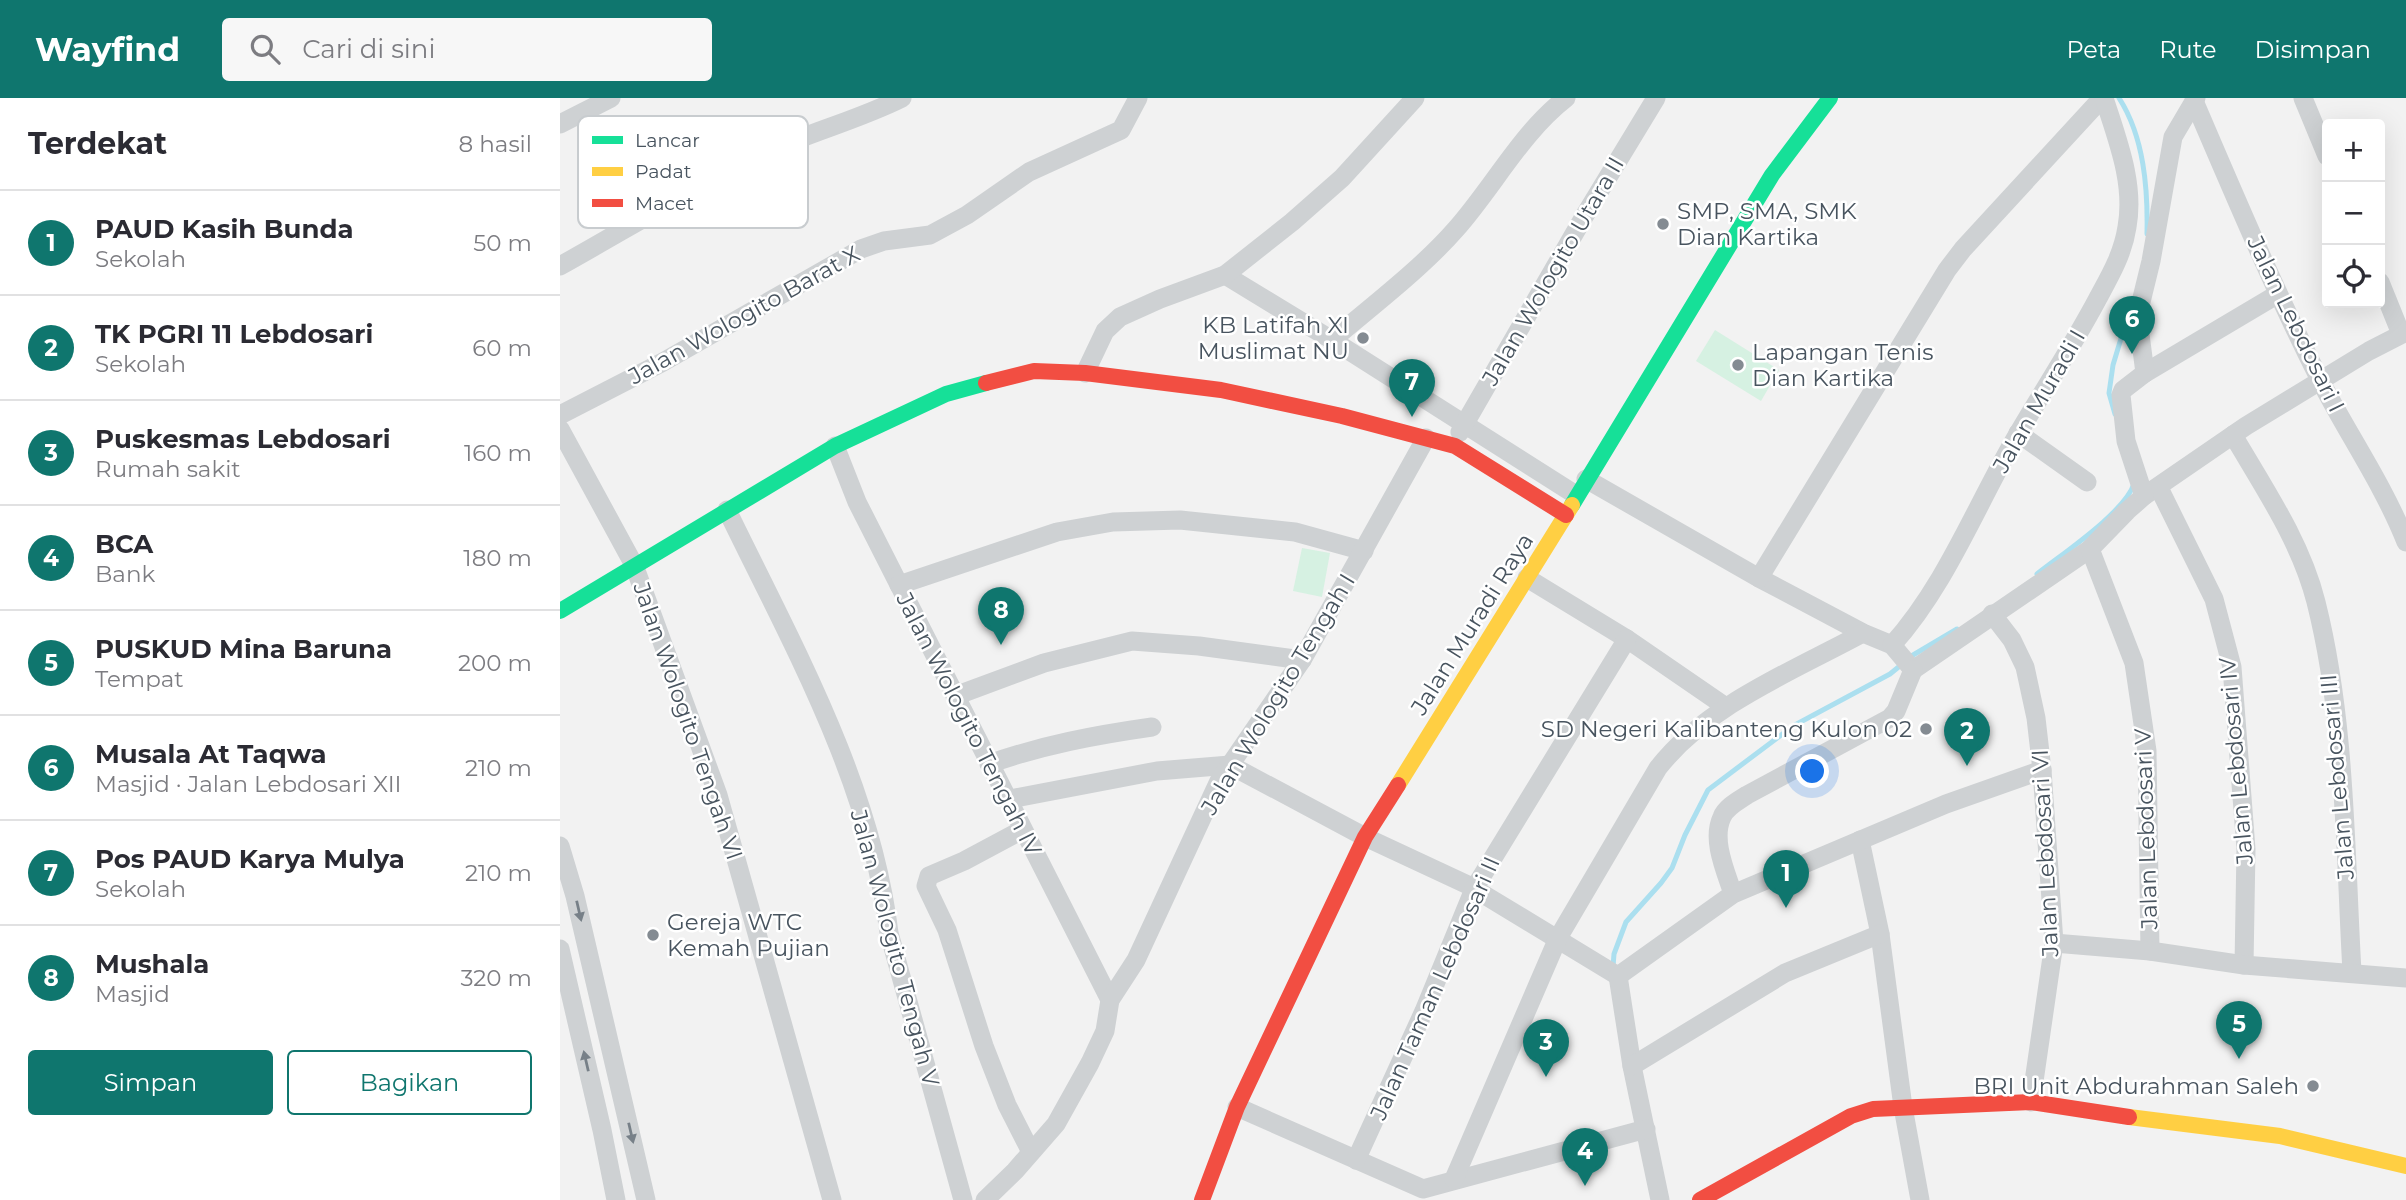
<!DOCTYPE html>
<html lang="id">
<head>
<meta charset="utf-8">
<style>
	body { margin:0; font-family:Montserrat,sans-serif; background:#f7f7f7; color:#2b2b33 }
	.controls { position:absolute; right:21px; top:21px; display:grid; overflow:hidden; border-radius:7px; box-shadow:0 7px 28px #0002 }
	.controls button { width:63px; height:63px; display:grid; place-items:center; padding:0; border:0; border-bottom:2px solid #e1e1e2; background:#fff; color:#2b2b33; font:35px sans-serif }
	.you { position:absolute; left:1253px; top:674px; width:24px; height:24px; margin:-18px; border:5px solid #fff; border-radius:50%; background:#1a73e8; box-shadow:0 0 0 10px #1a73e833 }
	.badge { display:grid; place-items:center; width:46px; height:46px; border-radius:50%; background:#0f766e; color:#fff; font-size:23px; font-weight:700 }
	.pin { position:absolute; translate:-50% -58px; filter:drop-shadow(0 2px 4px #0008) }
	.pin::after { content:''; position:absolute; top:37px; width:24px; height:21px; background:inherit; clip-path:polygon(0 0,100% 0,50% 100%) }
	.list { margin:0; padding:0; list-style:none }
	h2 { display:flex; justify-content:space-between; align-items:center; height:91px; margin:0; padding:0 28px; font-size:30px }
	h2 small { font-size:23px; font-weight:400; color:#7c7c81 }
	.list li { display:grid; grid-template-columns:46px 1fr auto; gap:21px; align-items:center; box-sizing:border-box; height:105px; padding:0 28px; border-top:2px solid #e1e1e2 }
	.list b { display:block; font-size:26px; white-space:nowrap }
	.list p { margin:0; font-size:23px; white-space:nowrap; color:#7c7c81 }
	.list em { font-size:23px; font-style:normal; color:#7c7c81 }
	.actions { display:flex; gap:14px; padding:21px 28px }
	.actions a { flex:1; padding:16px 0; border:2px solid #0f766e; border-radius:7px; text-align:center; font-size:24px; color:#0f766e }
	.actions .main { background:#0f766e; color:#fff }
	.icon { flex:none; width:38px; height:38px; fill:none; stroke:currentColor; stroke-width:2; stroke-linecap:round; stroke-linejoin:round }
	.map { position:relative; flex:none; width:1846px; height:1102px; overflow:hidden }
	header { display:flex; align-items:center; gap:42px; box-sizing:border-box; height:98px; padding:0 35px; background:#0f766e; color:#fff }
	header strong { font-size:33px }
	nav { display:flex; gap:38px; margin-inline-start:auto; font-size:24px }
	.search { width:490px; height:63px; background:#f7f7f7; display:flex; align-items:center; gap:18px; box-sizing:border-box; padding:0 24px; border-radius:7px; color:#7c7c81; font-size:26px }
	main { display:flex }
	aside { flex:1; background:#fff }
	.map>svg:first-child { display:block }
</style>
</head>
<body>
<header>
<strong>Wayfind</strong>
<div class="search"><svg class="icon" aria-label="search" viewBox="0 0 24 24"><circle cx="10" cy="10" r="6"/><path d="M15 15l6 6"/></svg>Cari di sini</div>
<nav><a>Peta</a><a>Rute</a><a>Disimpan</a></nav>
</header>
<main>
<aside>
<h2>Terdekat<small>8 hasil</small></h2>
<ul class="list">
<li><span class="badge">1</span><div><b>PAUD Kasih Bunda</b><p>Sekolah</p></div><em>50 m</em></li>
<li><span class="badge">2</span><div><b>TK PGRI 11 Lebdosari</b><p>Sekolah</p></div><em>60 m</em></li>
<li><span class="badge">3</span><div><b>Puskesmas Lebdosari</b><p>Rumah sakit</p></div><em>160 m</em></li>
<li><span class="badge">4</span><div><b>BCA</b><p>Bank</p></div><em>180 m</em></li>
<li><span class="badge">5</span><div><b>PUSKUD Mina Baruna</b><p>Tempat</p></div><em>200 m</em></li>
<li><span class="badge">6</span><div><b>Musala At Taqwa</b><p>Masjid · Jalan Lebdosari XII</p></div><em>210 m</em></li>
<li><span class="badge">7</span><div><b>Pos PAUD Karya Mulya</b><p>Sekolah</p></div><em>210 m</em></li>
<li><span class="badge">8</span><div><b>Mushala</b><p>Masjid</p></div><em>320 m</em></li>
</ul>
<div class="actions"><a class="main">Simpan</a><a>Bagikan</a></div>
</aside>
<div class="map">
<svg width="1846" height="1102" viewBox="0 0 1846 1102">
	<rect width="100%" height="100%" fill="#f2f2f2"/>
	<g fill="#d6f1e2">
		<path d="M1155,232L1219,272L1201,303L1136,263Z"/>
		<path d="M742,450L770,455L762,499L733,493Z"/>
	</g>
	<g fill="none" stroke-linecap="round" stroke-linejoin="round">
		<g stroke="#abdfef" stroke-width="5">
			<path d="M1559,0C1584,39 1588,90 1587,136"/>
			<path d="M1555,316L1549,295L1553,267L1572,204"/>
			<path d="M1477,476C1502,456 1564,415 1574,386"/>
			<path d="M1348,560L1397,531"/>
			<path d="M1053,869L1054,856L1066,824L1101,785L1112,770L1125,737L1148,692L1233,628L1330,576L1341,567"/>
		</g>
		<g stroke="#ced1d3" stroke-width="19">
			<path d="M1743,0L1767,58"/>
			<path d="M1634,3C1674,96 1713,189 1759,280C1787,335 1823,386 1846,444"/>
			<path d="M0,26L51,0"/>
			<path d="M0,168C70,129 139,86 212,52C254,33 300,21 342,0"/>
			<path d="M665,177L772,242L1016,397"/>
			<path d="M1820,184L1841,236"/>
			<path d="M772,242C812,208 862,170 896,131C934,88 961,35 1006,0"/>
			<path d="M525,275L545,233L560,219L600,201L665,177L732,124L782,80L855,0"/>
			<path d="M1585,275L1718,196"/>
			<path d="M0,317L103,264L301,151L324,143L370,137L407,117L469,74L561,32L578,0"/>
			<path d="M0,331L74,467L158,697L272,1102"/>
			<path d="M900,334L1025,117L1096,0"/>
			<path d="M1458,335L1527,384"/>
			<path d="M1673,337C1704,390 1741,444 1756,504C1786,623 1785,752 1792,874"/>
			<path d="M275,348L297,404L550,902"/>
			<path d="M1026,381L1199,480L1303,535L1332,547L1353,572L1530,451L1567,413L1584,398L1686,328L1809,253L1846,234"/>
			<path d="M1599,390L1654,501L1672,569L1686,751L1684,867"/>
			<path d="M1584,398L1566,343L1561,297L1563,292L1585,275L1578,221L1580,208L1591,163L1613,39L1636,0"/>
			<path d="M167,412C232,546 311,685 329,835L403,1102"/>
			<path d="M1530,451L1574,565L1587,653L1590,853"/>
			<path d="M967,480L1067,541L1166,609"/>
			<path d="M1199,480L1387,172L1403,151L1542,0"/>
			<path d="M339,487L497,434L553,424L620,422L735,434L804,453"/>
			<path d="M1432,516L1452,542L1465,569L1476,620L1482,672L1494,845L1471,1004"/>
			<path d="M1332,547C1387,486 1417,405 1459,334C1485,290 1513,247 1537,202C1550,178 1563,156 1567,129C1575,85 1557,41 1544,0"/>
			<path d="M395,598L484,565L572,543L639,548L742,562"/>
			<path d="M429,666C482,647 536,637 592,629"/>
			<path d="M450,701L597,673L670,667L805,739L908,787L1058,878"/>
			<path d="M462,732L404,763L369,778L366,788L387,832L424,948L447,1007L471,1054"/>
			<path d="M1300,742L1320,836L1343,1009L1360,1102"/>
			<path d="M0,748L15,798L86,1102"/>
			<path d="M1173,796C1166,774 1151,742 1162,719C1166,709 1178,703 1187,697L1330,620L1336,613L1353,572"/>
			<path d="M1494,845L1590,853L1684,867L1846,880"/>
			<path d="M0,851L42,1032L56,1102"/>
			<path d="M1058,878L1173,796L1386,706L1482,672"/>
			<path d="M1058,878L1072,968L1100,1102"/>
			<path d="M1072,968L1225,875L1320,836"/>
			<path d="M677,1009L863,1091L1086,1031"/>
			<path d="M796,1062L864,913L914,791L1067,541"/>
			<path d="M894,1081L998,840L1098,670C1147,607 1233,573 1303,535"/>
			<path d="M425,1102L455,1073L496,1026L530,965L545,933L550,902L576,862L659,683L742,562L866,340"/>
		</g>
		<g stroke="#16e098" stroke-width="16">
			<path d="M1012,407L1212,77L1270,0"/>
			<path d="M0,513L275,348L386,296L426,285"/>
		</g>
		<g stroke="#ffcf43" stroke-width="16">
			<path d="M838,687L1012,407"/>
			<path d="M1569,1019L1720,1038L1846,1068"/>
		</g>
		<g stroke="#f24e42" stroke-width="16">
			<path d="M426,285L474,273L525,275L661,292L782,318L895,348L1006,417"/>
			<path d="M642,1102L677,1009L805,739L838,687"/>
			<path d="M1140,1102L1291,1018L1313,1011L1471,1004L1569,1019"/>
		</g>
	</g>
	<defs><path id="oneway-solid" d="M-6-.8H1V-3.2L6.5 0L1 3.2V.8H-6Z" transform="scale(1.75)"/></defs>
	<g fill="#778088">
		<use href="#oneway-solid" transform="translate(19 813) rotate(77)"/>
		<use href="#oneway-solid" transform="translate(26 963) rotate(-103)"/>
		<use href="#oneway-solid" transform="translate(71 1035) rotate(77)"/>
	</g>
	<g fill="#848b92" stroke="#fff" stroke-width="2.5">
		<circle cx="1103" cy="126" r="7"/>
		<circle cx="803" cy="240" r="7"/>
		<circle cx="1178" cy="267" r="7"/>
		<circle cx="1366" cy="631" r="7"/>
		<circle cx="93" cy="837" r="7"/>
		<circle cx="1753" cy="988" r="7"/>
	</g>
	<g text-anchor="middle" stroke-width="5" stroke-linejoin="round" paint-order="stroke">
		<g font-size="23" fill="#48545f" stroke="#fff" text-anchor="start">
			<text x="1117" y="121">SMP, SMA, SMK<tspan x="1117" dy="26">Dian Kartika</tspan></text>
			<text x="789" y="235" text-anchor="end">KB Latifah XI<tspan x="789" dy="26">Muslimat NU</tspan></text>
			<text x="1192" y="262">Lapangan Tenis<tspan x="1192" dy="26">Dian Kartika</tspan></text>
			<text x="1352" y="639" text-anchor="end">SD Negeri Kalibanteng Kulon 02</text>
			<text x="107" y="832">Gereja WTC<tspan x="107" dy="26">Kemah Pujian</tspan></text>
			<text x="1739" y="996" text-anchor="end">BRI Unit Abdurahman Saleh</text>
		</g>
		<g font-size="23" fill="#48545f" stroke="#fff">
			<text transform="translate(993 173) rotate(-60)" y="8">Jalan Wologito Utara II</text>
			<text transform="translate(184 217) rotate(-29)" y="8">Jalan Wologito Barat X</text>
			<text transform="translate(1736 226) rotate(64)" y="8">Jalan Lebdosari I</text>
			<text transform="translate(1479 303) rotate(-60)" y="8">Jalan Muradi I</text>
			<text transform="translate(912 526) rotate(-58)" y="8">Jalan Muradi Raya</text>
			<text transform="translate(718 596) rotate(-59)" y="8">Jalan Wologito Tengah I</text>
			<text transform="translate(128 623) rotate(71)" y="8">Jalan Wologito Tengah VI</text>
			<text transform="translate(409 626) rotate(63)" y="8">Jalan Wologito Tengah IV</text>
			<text transform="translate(1676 663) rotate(-95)" y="8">Jalan Lebdosari IV</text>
			<text transform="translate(1777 679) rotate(-95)" y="8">Jalan Lebdosari III</text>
			<text transform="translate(1586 731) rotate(-92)" y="8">Jalan Lebdosari V</text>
			<text transform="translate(1485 755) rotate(-93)" y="8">Jalan Lebdosari VI</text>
			<text transform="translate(335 850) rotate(75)" y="8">Jalan Wologito Tengah V</text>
			<text transform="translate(875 890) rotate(-66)" y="8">Jalan Taman Lebdosari II</text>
		</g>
	</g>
	<rect x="18" y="18" width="230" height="112" rx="10" fill="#fff" stroke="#c8cccf" stroke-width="2"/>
	<rect x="32" y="38" width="31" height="8" fill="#16e098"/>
	<rect x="32" y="69" width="31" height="9" fill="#ffcf43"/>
	<rect x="32" y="101" width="31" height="8" fill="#f24e42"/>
	<g font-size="19" fill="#48545f">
		<text x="75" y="49">Lancar</text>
		<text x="75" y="80">Padat</text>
		<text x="75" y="112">Macet</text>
	</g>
</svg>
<div class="controls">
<button>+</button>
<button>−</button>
<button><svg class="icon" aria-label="locate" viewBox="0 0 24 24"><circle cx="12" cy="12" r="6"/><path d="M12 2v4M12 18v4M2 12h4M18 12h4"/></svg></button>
</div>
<div class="you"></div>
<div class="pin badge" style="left:1226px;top:810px">1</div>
<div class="pin badge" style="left:1407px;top:668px">2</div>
<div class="pin badge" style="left:986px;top:979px">3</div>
<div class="pin badge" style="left:1025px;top:1088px">4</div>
<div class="pin badge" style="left:1679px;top:961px">5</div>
<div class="pin badge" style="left:1572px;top:256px">6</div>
<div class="pin badge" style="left:852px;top:319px">7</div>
<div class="pin badge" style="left:441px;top:547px">8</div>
</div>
</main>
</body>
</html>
